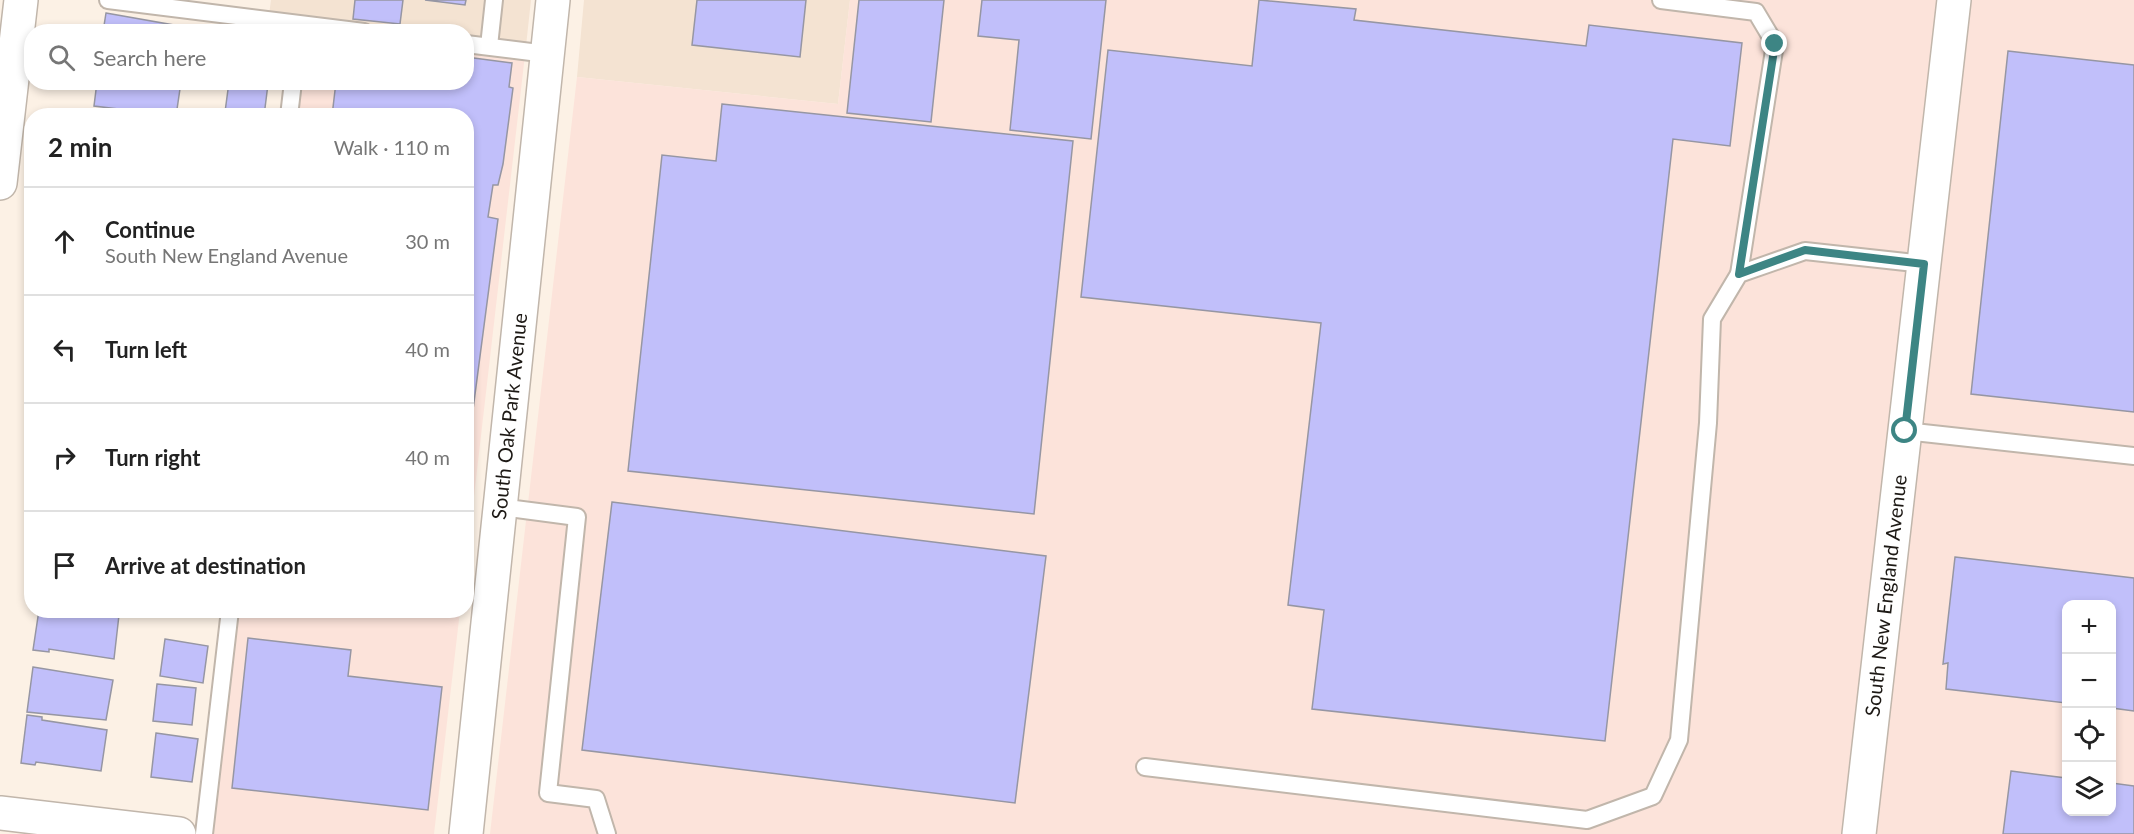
<!DOCTYPE html>
<html lang="en">
<head>
<meta charset="utf-8">
<style>
	body { margin:0; font-family:Lato,sans-serif; background:#f6f6f6; color:#222 }
	.controls { position:absolute; right:18px; bottom:18px; display:grid; overflow:hidden; border-radius:12px; box-shadow:0 3px 9px #0003 }
	.controls button { width:54px; height:54px; display:grid; place-items:center; padding:0; border:0; border-bottom:2px solid #e0e0e0; background:#fff; color:#222; font:30px sans-serif }
	.stop { position:absolute; width:18px; height:18px; margin:-14px; border:4px solid #3d8584; border-radius:50%; background:#fff }
	.stop.end { background:#3d8584; border-color:#fff; box-shadow:0 2px 6px #0008 }
	.list { margin:0; padding:0; list-style:none }
	h2 { display:flex; justify-content:space-between; align-items:center; height:78px; margin:0; padding:0 24px; font-size:26px }
	h2 small { font-size:20px; font-weight:400; color:#767676 }
	.list li { display:grid; grid-template-columns:39px 1fr auto; gap:18px; align-items:center; box-sizing:border-box; height:108px; padding:0 24px; border-top:2px solid #e0e0e0 }
	.list b { display:block; font-size:22px; white-space:nowrap }
	.list p { margin:0; font-size:20px; white-space:nowrap; color:#767676 }
	.list em { font-size:20px; font-style:normal; color:#767676 }
	.icon { flex:none; width:33px; height:33px; fill:none; stroke:currentColor; stroke-width:2; stroke-linecap:round; stroke-linejoin:round }
	.map { position:relative; flex:none; width:2134px; height:834px; overflow:hidden }
	.search { position:absolute; background:#fff; box-shadow:0 3px 9px #0003; left:24px; top:24px; width:450px; height:66px; display:flex; align-items:center; gap:15px; box-sizing:border-box; padding:0 21px; border-radius:24px; color:#767676; font-size:22px }
	.panel { position:absolute; background:#fff; box-shadow:0 3px 9px #0003; left:24px; top:108px; width:450px; height:510px; border-radius:24px }
	.map>svg:first-child { display:block }
</style>
</head>
<body>
<div class="map">
<svg width="2134" height="834" viewBox="0 0 2134 834">
	<rect width="100%" height="100%" fill="#fcf1e5"/>
	<g fill="#f4e3d2">
		<path d="M271,0H531L526,46L467,39L466,32L404,31L269,15Z"/>
		<path d="M584,0H850L838,104L577,77Z"/>
	</g>
	<g fill="#fce3da" fill-rule="evenodd">
		<path d="M850,0H2134V834H490L577,77L838,104ZM2066,604H2112V812H2066Z"/>
		<path d="M467,39L526,46L467,557L466,116H292L296,83L466,82Z"/>
		<path d="M237,611H460L434,834H212Z"/>
	</g>
	<g fill="#c1bffa" stroke="#9696a3" stroke-width="1.5">
		<path d="M355,0H403L400,24L353,19Z"/>
		<path d="M425,0H466L465,5Z"/>
		<path d="M697,0H806L800,57L692,45Z"/>
		<path d="M859,0H944L931,122L847,113Z"/>
		<path d="M982,0H1106L1091,139L1010,130L1019,40L978,36Z"/>
		<path d="M1259,0L1356,9L1354,20L1586,46L1589,25L1742,43L1730,146L1673,139L1605,741L1312,709L1324,610L1288,605L1321,323L1081,297L1108,50L1252,66Z"/>
		<path d="M106,13L185,27V32H103Z"/>
		<path d="M2008,51L2134,65V412L1971,394Z"/>
		<path d="M466,57L512,63L509,87L513,88L503,164L498,185H493L488,217L498,219L466,463V116H332L336,82H466Z"/>
		<path d="M97,82H181L176,116L94,106Z"/>
		<path d="M229,82L268,84L264,116L225,112Z"/>
		<path d="M722,104L1073,141L1034,514L628,471L662,155L716,161Z"/>
		<path d="M94,111L109,113L121,116H93Z"/>
		<path d="M612,502L1046,556L1015,803L582,750Z"/>
		<path d="M1955,557L2134,578V711L2112,708V604H2066V703L1946,689L1948,663L1943,664Z"/>
		<path d="M39,610H88L119,615L114,659L49,649V652L33,650Z"/>
		<path d="M248,638L351,650L348,676L442,687L428,810L232,788Z"/>
		<path d="M165,639L208,646L203,683L160,676Z"/>
		<path d="M33,667L113,680L106,720L27,712Z"/>
		<path d="M157,684L196,688L192,725L153,721Z"/>
		<path d="M27,715L42,717V720L107,730L101,771L36,762L35,765L21,763Z"/>
		<path d="M156,733L198,739L192,782L151,777Z"/>
		<path d="M2011,771L2066,778V812H2112V783L2134,786V834H2003Z"/>
	</g>
	<g fill="none" stroke-linecap="round" stroke-linejoin="round">
		<g stroke="#c1b6ab" stroke-width="20">
			<g id="service">
				<path d="M108,0L364,32"/>
				<path d="M1661,0L1756,12L1775,44L1739,274"/>
				<path d="M466,44L547,54"/>
				<path d="M489,46L494,0"/>
				<path d="M289,116L293,82"/>
				<path d="M1905,431L2134,456"/>
				<path d="M500,507L577,517L548,793L596,799L607,834"/>
				<path d="M1145,767L1587,820L1653,796L1679,740L1708,423L1712,319L1739,274L1805,251L1924,264"/>
				<path d="M204,834L230,610"/>
			</g>
		</g>
		<g stroke="#c1b6ab" stroke-width="36">
			<g id="minor">
				<path d="M0,183L21,0"/>
				<path d="M0,813L179,834"/>
				<path id="s1" d="M466,834L553,0"/>
				<path id="s2" d="M1859,834L1954,0"/>
			</g>
		</g>
		<use href="#service" stroke="#fff" stroke-width="16"/>
		<use href="#minor" stroke="#fff" stroke-width="33"/>
	</g>
	<g fill="none" stroke-linecap="round" stroke-linejoin="round">
		<path stroke="#3d8584" stroke-width="8" d="M1775,44L1739,274L1805,250L1924,264L1905,431"/>
	</g>
	<g text-anchor="middle" stroke-width="6" stroke-linejoin="round" paint-order="stroke">
		<g font-size="20" fill="#1d1915" stroke="#fcf1e5">
			<text dy="7" stroke="none"><textPath href="#s1" startOffset="420">South Oak Park Avenue</textPath></text>
			<text dy="7" stroke="none"><textPath href="#s2" startOffset="240">South New England Avenue</textPath></text>
		</g>
	</g>
</svg>
<div class="controls">
<button>+</button>
<button>−</button>
<button><svg class="icon" aria-label="locate" viewBox="0 0 24 24"><circle cx="12" cy="12" r="6"/><path d="M12 2v4M12 18v4M2 12h4M18 12h4"/></svg></button>
<button><svg class="icon" aria-label="layers" viewBox="0 0 24 24"><path d="M12 4l9 5-9 5-9-5zM3 14l9 5 9-5"/></svg></button>
</div>
<div class="stop" style="left:1905px;top:431px"></div>
<div class="stop end" style="left:1775px;top:44px"></div>
<div class="search"><svg class="icon" aria-label="search" viewBox="0 0 24 24"><circle cx="10" cy="10" r="6"/><path d="M15 15l6 6"/></svg>Search here</div>
<section class="panel">
<h2>2 min<small>Walk · 110 m</small></h2>
<ul class="list">
<li><svg class="icon" aria-label="ahead" viewBox="0 0 24 24"><path d="M12 20V5M6 11l6-6 6 6"/></svg><div><b>Continue</b><p>South New England Avenue</p></div><em>30 m</em></li>
<li><svg class="icon" aria-label="left" viewBox="0 0 24 24"><path d="M17 20v-9H6M10 6l-5 5 5 5"/></svg><div><b>Turn left</b></div><em>40 m</em></li>
<li><svg class="icon" aria-label="right" viewBox="0 0 24 24"><path d="M7 20v-9h11M14 6l5 5-5 5"/></svg><div><b>Turn right</b></div><em>40 m</em></li>
<li><svg class="icon" aria-label="arrive" viewBox="0 0 24 24"><path d="M6 21V4h12l-3 4 3 4H6"/></svg><div><b>Arrive at destination</b></div></li>
</ul>
</section>
</div>
</body>
</html>
